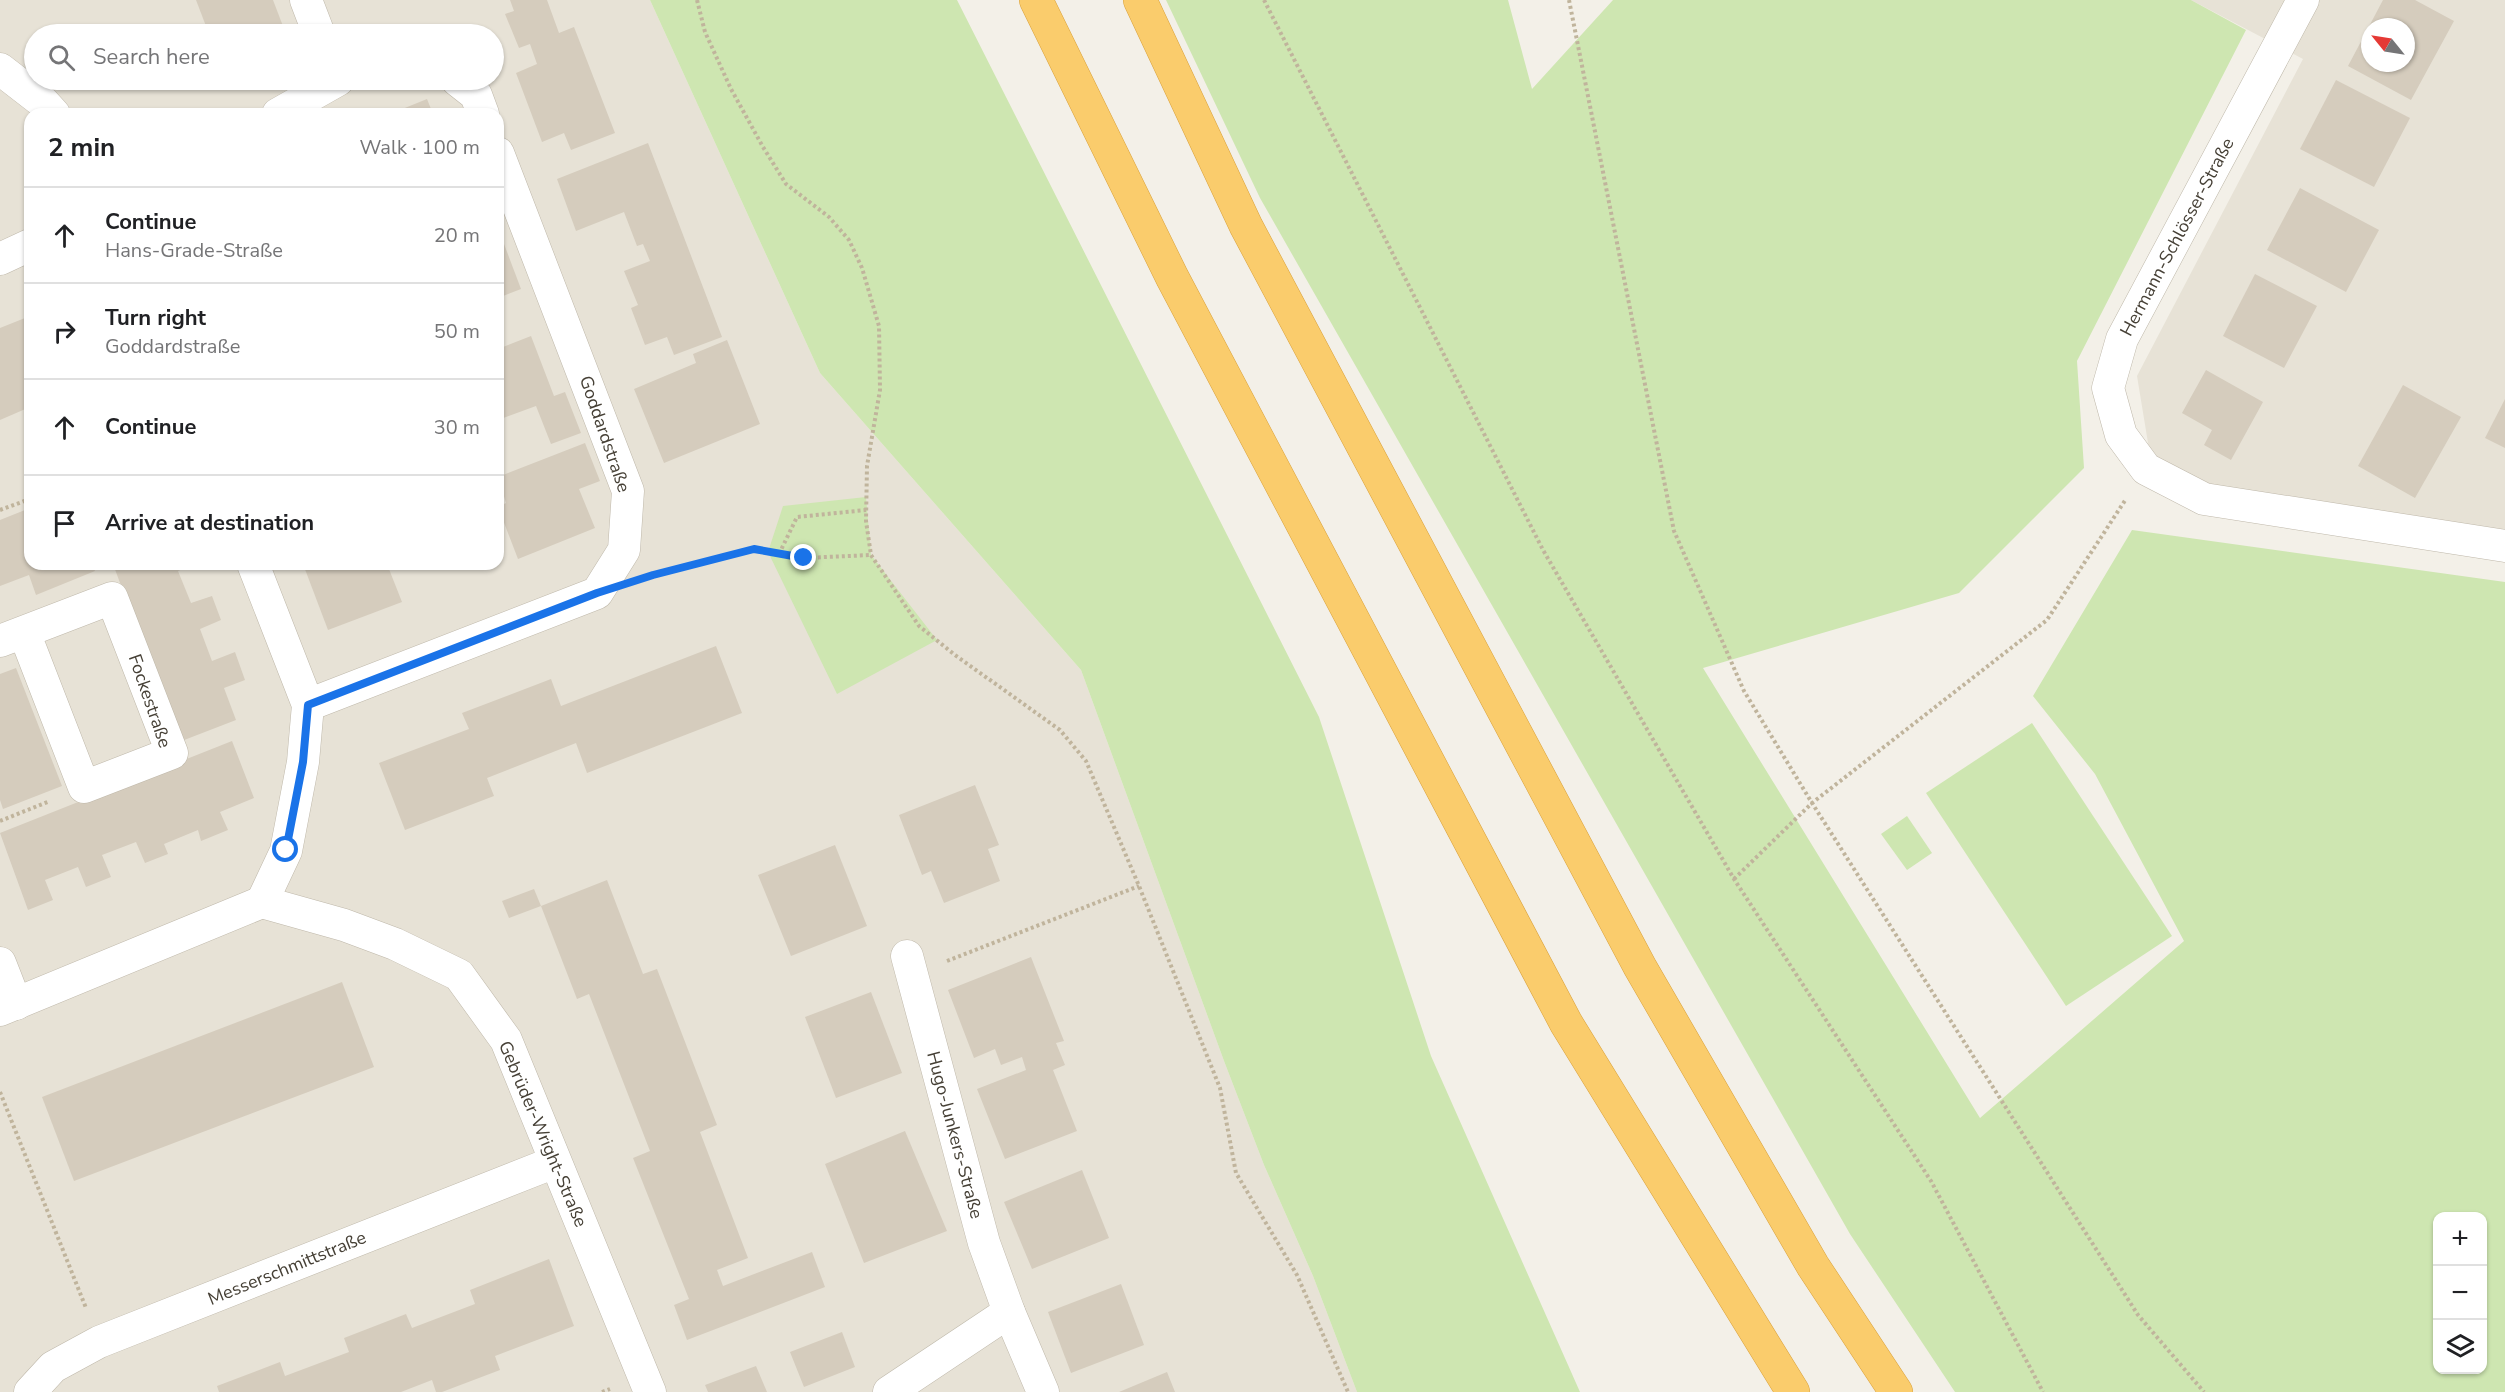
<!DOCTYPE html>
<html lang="en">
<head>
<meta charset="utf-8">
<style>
	body { margin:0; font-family:"Nunito Sans",sans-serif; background:#f2f2f2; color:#202124 }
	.controls { position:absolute; right:18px; bottom:18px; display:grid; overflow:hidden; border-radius:12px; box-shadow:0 2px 4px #0004 }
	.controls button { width:54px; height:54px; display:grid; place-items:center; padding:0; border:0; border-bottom:2px solid #e0e0e0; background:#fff; color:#202124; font:30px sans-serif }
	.compass { position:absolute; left:2361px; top:18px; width:54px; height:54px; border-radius:50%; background:#fff; box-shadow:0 2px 4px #0004; rotate:300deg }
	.stop { position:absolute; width:18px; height:18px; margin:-14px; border:4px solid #1a73e8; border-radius:50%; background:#fff }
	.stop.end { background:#1a73e8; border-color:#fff; box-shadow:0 2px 6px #0008 }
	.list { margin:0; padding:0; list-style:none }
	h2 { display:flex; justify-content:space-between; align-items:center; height:78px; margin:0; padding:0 24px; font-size:26px }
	h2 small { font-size:20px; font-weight:400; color:#757577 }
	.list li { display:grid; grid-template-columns:39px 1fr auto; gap:18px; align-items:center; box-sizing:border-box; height:96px; padding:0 24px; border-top:2px solid #e0e0e0 }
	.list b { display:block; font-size:22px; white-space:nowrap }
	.list p { margin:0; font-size:20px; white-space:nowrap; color:#757577 }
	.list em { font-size:20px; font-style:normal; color:#757577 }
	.icon { flex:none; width:33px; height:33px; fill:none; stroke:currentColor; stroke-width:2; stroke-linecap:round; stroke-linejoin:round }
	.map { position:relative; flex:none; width:2505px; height:1392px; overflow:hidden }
	.search { position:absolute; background:#fff; box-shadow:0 2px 4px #0004; left:24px; top:24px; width:480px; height:66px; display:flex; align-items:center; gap:15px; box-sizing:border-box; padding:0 21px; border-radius:33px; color:#757577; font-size:22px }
	.panel { position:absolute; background:#fff; box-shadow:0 2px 4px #0004; left:24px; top:108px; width:480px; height:462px; border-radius:18px }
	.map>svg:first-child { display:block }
</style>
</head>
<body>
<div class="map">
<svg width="2505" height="1392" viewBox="0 0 2505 1392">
	<rect width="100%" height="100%" fill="#f3f0e8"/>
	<g fill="#e7e2d6" fill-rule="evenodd">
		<path d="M0,0H650L820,373L1081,670L1224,1061L1264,1165L1313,1276L1357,1392H0ZM34,34H494V80H34ZM30,114H498V564H30Z"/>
		<path d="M2191,0H2505V534L2221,490L2150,455L2137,376L2303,59ZM2370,27H2406V63H2370Z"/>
	</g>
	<g fill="#cee6b1" fill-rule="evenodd">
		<path d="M650,0H957L1319,717L1431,1056L1580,1392H1357L1313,1276L1264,1165L1224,1061L1081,670L820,373Z"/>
		<path d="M1166,0H1508L1532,89L1613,0H2191L2246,30L2077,361L2084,468L1959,593L1703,668L1980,1118L2184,941L2095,774L2033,696L2132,530L2505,582V1392H1955L1850,1234L1260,198ZM2438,1216H2482V1370H2438Z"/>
		<path d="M866,497L871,555L937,640L837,694L768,552L783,506Z"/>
		<path d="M2032,723L2172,936L2066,1006L1926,793Z"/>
		<path d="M1907,816L1932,853L1907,870L1881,834Z"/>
	</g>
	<g fill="#d5ccbd" fill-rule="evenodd">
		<path d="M196,0H273L286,34H209Z"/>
		<path d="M510,0H547L559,33L574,27L615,133L571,150L564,133L542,142L516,73L537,64L530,44L519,48L505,14L514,11Z"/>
		<path d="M2383,0H2415L2454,21L2411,100L2348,66ZM2370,27H2406V63H2370Z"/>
		<path d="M2336,80L2410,118L2374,187L2300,149Z"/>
		<path d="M427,99L433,114H390Z"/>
		<path d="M648,143L722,337L674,355L667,337L645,345L631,308L638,305L624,271L650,261L643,244L637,246L624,212L576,231L557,179Z"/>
		<path d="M2300,188L2379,230L2346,292L2267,250Z"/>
		<path d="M498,228L521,289L498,298Z"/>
		<path d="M2255,274L2317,306L2284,368L2223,336Z"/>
		<path d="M30,316V407L0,420V328Z"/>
		<path d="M531,336L554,396L565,392L581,433L551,444L536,406L498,420V349Z"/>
		<path d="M727,340L760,424L664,463L634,389L696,363L693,354Z"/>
		<path d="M2206,370L2263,402L2231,460L2204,445L2212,430L2182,413Z"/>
		<path d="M2403,385L2461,417L2415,498L2358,466Z"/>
		<path d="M2505,399V448L2485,438Z"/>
		<path d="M585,443L600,481L579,489L595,528L518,559L498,507L506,503L498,477Z"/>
		<path d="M30,508V564H92L95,571L36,595L29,575L0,586V520Z"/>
		<path d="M113,564H195L178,571L191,603L212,596L221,620L200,629L212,661L235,652L245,680L224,688L236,720L179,742Z"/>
		<path d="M303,564H387L402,602L328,630Z"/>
		<path d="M716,646L742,713L587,773L576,743L487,778L494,796L405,830L379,763L469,729L462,713L551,679L561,706Z"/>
		<path d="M16,668L62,786L3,809L0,800V674Z"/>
		<path d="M232,741L254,798L220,812L228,830L201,841L198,830L164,844L168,854L145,863L136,842L102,855L111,877L86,887L78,867L45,880L53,900L28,910L0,833Z"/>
		<path d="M975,785L999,845L988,849L1000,881L944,903L931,871L922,875L899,815Z"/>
		<path d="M835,845L867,926L791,956L758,875Z"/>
		<path d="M607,880L643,974L657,969L717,1125L700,1132L748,1258L717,1270L723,1286L812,1252L825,1287L687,1340L674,1305L689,1299L633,1158L650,1151L589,994L577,999L541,906Z"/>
		<path d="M534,889L541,906L509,918L502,901Z"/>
		<path d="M1031,957L1064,1041L1056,1043L1065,1065L1053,1070L1077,1131L1005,1159L977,1089L1026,1070L1022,1057L1001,1065L995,1049L974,1058L948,990Z"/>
		<path d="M342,982L374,1067L74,1181L42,1097Z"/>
		<path d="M871,992L902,1073L836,1098L805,1017Z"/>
		<path d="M905,1131L947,1231L864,1263L825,1164Z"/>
		<path d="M1082,1170L1109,1238L1032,1269L1004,1202Z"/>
		<path d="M549,1259L574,1326L495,1356L500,1370L442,1392H436L432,1380L401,1392H219L217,1386L280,1362L285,1376L349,1352L344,1338L406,1314L412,1328L475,1304L470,1290Z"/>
		<path d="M1121,1284L1144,1345L1071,1373L1048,1312Z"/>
		<path d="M842,1332L855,1367L804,1387L790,1352Z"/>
		<path d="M756,1366L767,1392H708L705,1385Z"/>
		<path d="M1167,1372L1175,1392H1119Z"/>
	</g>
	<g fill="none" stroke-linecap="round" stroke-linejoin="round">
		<g stroke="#bfb8aa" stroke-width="33">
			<g id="minor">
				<path d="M306,0L319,34"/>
				<path d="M2303,0L2122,339L2108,388L2121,435L2146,469L2204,499L2505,546"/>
				<path d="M0,69L44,103L54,114"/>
				<path d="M457,80L476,95L483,114"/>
				<path d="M278,114L338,80"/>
				<path d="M0,259L30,245"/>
				<path d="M253,564L308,705L303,762L286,851L262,902"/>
				<path d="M0,641L112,598L172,753L84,787L24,632"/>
				<path d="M308,705L597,593L624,550L628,491L498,153"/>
				<path d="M907,956L984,1243L1009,1312L1043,1392"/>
				<path d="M0,963L16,1004"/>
				<path d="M0,1010L262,902L344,925L395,944L459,975L506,1040L650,1392"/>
				<path d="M30,1392L53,1367L99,1342L555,1162"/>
				<path d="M889,1392L1009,1312"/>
			</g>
		</g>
		<g stroke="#d9a13c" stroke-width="34">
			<g id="motorway">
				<path d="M1036,0L1172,277L1566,1023L1793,1392"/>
				<path d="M1140,0L1246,226L1640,967L1813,1266L1896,1392"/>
			</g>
		</g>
		<g stroke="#c0b49c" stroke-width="4" stroke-dasharray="3 3" stroke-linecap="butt">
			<path d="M697,0L705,32L731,89L763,147L786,184L829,217L849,240L862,268L879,326L880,390L867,466L866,521L871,555L919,626L955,655L1060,730L1086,761L1139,886L1220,1088L1236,1173L1297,1275L1348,1392"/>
			<path d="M1264,0L1543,550L1734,879L1931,1181L2043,1392"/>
			<path d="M1569,0L1674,531L1744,691L1812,803L2138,1315L2204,1392"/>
			<path d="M0,510L30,499"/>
			<path d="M779,554L797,517L866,510"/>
			<path d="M654,575L754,549L804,558L871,555"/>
			<path d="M0,821L50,801"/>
			<path d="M1734,879L1812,803L2047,620L2126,499"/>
			<path d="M947,961L1139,886"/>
			<path d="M0,1092L86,1308"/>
			<path d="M602,1392L610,1389"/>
		</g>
		<use href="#minor" stroke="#fff" stroke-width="32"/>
		<use href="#motorway" stroke="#facc6c" stroke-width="33"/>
	</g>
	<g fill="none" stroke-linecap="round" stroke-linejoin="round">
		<path stroke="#1a73e8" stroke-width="8" d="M286,850L303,762L308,705L597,593L653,575L754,549L804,558"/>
	</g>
	<g text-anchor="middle" stroke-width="4.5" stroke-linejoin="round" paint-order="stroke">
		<g font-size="18" fill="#464036" stroke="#fff">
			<text transform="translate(2177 237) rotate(-62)" y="6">Hermann-Schlösser-Straße</text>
			<text transform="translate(605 434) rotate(71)" y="6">Goddardstraße</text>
			<text transform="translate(150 701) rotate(71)" y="6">Fockestraße</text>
			<text transform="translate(543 1134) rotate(67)" y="6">Gebrüder-Wright-Straße</text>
			<text transform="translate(955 1135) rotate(75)" y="6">Hugo-Junkers-Straße</text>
			<text transform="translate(287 1268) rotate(-22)" y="6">Messerschmittstraße</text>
		</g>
	</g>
</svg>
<div class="controls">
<button>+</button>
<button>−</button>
<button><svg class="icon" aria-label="layers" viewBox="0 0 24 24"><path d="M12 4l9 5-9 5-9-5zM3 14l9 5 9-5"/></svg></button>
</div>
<svg class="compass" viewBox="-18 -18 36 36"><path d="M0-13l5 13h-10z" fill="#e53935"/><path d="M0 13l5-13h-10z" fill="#757577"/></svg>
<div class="stop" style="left:286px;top:850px"></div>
<div class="stop end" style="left:804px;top:558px"></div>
<div class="search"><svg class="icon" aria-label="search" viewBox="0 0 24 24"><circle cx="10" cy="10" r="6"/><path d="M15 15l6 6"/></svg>Search here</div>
<section class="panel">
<h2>2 min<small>Walk · 100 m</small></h2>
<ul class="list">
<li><svg class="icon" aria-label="ahead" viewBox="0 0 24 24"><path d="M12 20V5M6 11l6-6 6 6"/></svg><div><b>Continue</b><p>Hans-Grade-Straße</p></div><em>20 m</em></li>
<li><svg class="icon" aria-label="right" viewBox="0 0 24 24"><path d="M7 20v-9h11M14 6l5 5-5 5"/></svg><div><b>Turn right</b><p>Goddardstraße</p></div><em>50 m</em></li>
<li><svg class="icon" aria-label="ahead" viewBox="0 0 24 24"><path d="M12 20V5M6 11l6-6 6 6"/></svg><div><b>Continue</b></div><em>30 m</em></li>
<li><svg class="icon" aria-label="arrive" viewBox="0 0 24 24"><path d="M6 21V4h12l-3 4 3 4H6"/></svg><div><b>Arrive at destination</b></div></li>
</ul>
</section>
</div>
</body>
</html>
